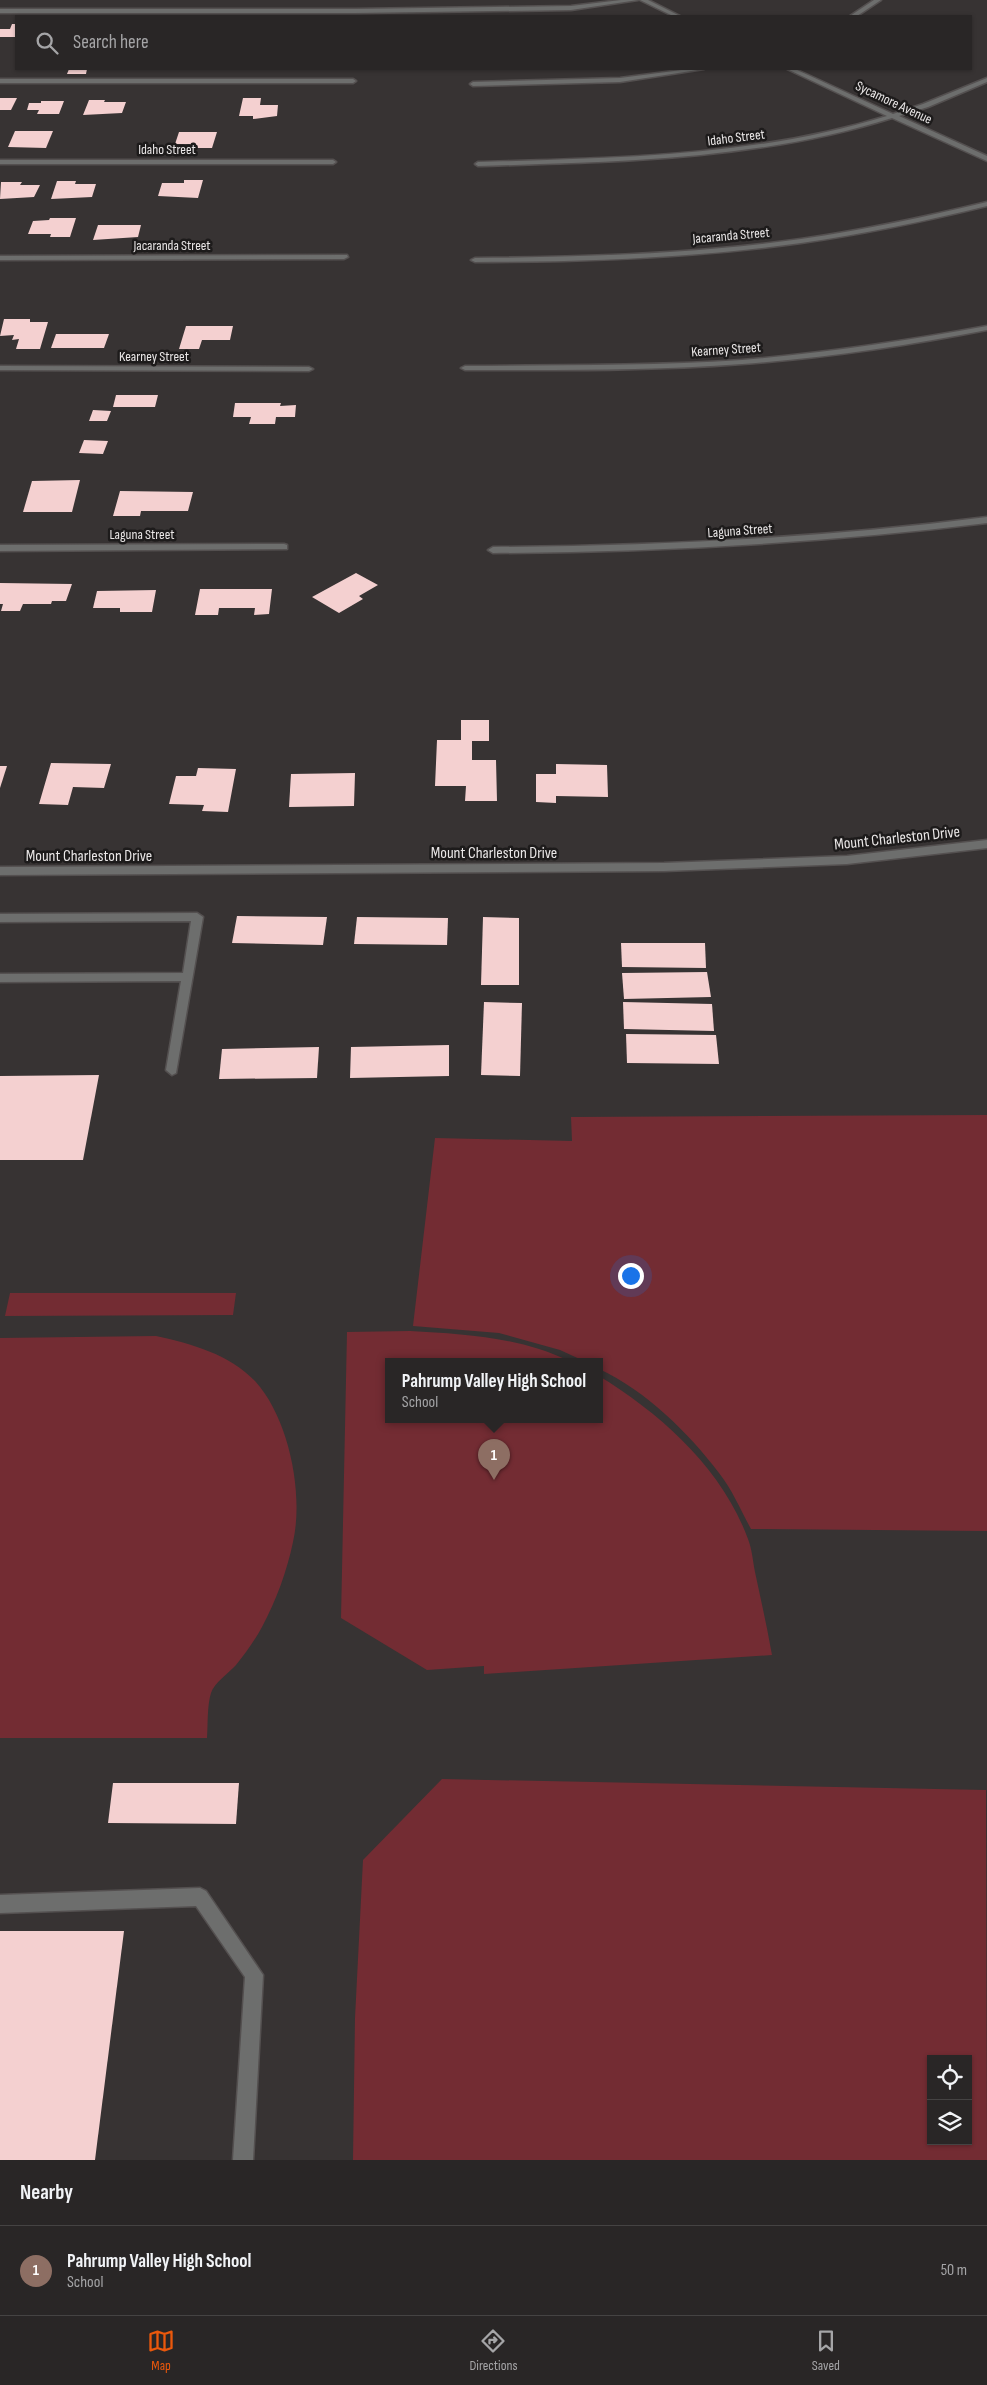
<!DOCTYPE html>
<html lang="en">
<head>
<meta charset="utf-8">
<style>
	body { margin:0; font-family:"Sofia Sans Condensed",sans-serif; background:#312e2e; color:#f1f3f6 }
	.controls { position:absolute; right:15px; bottom:15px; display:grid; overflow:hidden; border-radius:0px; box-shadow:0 1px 4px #0004 }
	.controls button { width:45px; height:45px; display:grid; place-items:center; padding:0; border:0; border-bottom:1px solid #454343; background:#292626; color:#f1f3f6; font:25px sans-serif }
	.you { position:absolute; left:630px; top:1275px; width:18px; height:18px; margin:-12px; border:4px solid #fff; border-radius:50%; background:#1a73e8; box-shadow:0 0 0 8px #1a73e833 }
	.badge { display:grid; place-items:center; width:32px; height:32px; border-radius:50%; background:#ea580c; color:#fff; font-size:16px; font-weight:700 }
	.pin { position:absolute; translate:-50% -41px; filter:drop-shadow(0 1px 2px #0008) }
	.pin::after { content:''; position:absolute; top:26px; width:18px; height:15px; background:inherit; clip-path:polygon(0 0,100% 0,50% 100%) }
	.popup { position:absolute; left:385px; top:1358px; width:218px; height:65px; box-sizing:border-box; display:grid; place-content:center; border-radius:0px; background:#292626; filter:drop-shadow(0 1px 4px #0005); font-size:16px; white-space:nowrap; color:#a5a5a7 }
	.popup b { font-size:19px; color:#f1f3f6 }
	.popup::after { content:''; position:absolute; left:50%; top:100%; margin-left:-10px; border:10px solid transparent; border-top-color:#292626 }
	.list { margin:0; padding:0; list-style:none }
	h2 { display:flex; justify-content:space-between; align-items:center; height:65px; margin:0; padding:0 20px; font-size:21px }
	h2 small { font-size:16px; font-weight:400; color:#a5a5a7 }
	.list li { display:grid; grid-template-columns:32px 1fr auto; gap:15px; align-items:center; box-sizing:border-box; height:90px; padding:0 20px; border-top:1px solid #454343 }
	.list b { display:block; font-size:19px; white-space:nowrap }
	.list p { margin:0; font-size:16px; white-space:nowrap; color:#a5a5a7 }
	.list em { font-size:16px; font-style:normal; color:#a5a5a7 }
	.icon { flex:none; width:28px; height:28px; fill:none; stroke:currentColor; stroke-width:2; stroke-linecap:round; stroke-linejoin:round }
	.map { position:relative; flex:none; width:987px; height:2160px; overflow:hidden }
	.search { position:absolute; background:#292626; box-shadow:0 1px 4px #0004; left:15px; right:15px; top:15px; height:55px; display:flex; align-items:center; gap:12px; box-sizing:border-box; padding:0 18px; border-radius:0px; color:#a5a5a7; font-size:19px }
	.sheet { height:155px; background:#292626 }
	nav { display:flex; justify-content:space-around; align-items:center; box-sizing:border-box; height:70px; border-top:1px solid #454343; background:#292626; font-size:14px; color:#a5a5a7 }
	nav a { display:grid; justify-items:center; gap:2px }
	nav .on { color:#ea580c }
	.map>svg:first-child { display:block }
</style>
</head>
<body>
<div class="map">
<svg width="987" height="2160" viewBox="0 0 987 2160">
	<rect width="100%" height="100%" fill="#373333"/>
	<g fill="#732c33" fill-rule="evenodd">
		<path d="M987,1115V1531L751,1529C741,1511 732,1489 719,1473C688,1432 646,1391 599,1369V1361H584L560,1350L499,1333L413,1326L435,1138L572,1141L571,1117Z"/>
		<path d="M10,1293H236L233,1315L5,1316Z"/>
		<path d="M410,1331C464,1334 520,1337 569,1361H389V1419H599V1376C661,1414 722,1468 748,1539C752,1549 753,1562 755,1572C761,1600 767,1627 772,1655L484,1674V1666L427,1670L341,1618L347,1332Z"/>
		<path d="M156,1336C192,1344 229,1354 255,1381C289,1418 304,1494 293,1542C287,1571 276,1601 262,1627C255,1640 245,1654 236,1665C229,1673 214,1683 211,1693C207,1706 208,1724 207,1738H0V1338Z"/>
		<path d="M442,1779L986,1790L987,2160H353L355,2018L363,1860ZM931,2059H968V2141H931Z"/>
	</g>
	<g fill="#f4d0d0">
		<path d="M12,24H16V37H0V29H10Z"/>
		<path d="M69,69H87L86,74H67Z"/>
		<path d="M0,98H17L11,110H0Z"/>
		<path d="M243,98H261L260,105H278L277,116L253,119V116H239Z"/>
		<path d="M89,100H105L104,102H126L122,113L83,115Z"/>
		<path d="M41,101H64L59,114H37L39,110H27L29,103H41Z"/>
		<path d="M15,131H53L46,148L8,147Z"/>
		<path d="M179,132H217L212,148H189L191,144H175Z"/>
		<path d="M184,180H203L198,198L158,196L162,183H184Z"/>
		<path d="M57,181H76L75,184H96L92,197L51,199Z"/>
		<path d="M1,182H22L20,185H40L34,197L0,199Z"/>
		<path d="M50,218H76L70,237H50L51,234H28L33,221L49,220Z"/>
		<path d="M98,225H141L138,237L93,240Z"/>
		<path d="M4,319H30V322H48L40,349H16L19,339L12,340L14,335L0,336Z"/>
		<path d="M186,326H233L230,340H202L199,349H179Z"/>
		<path d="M56,334H109L104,348H51Z"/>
		<path d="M116,395H158L155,407H113Z"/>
		<path d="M235,403H281L280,406L296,405L295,417H276L275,424H249L251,417H233Z"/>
		<path d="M93,410L111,411L107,421H89Z"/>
		<path d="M84,440L108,441L103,454L79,453Z"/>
		<path d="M80,480L72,512H23L32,481Z"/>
		<path d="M120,491L193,492L188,511H141L140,516H113Z"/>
		<path d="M356,573L378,585L359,596L363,599L339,613L312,597Z"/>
		<path d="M0,583L72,584L66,601H52L51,604H23L20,611H1L3,604H0Z"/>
		<path d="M200,589H272L269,614L254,615L255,608H219L218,615H195Z"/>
		<path d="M156,590L152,612H120V608H93L97,591Z"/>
		<path d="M461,720H489V741H472V760H496L497,801H465L466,786H435L437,740H461Z"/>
		<path d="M51,763L111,764L104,788L73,787L68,805L39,804Z"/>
		<path d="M556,764L607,765L608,797L556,796V803L536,802V774H556Z"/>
		<path d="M0,766H7L0,788Z"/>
		<path d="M198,768L236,769L228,812L202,811L204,805L169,804L176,776H196Z"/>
		<path d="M355,773L354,806L289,807L291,774Z"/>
		<path d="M237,916L327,917L323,945L232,943Z"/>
		<path d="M357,917L448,918L447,945L354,944Z"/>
		<path d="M483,917L519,918V985H481Z"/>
		<path d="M621,943H705L706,968L622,967Z"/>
		<path d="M707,972L711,997L624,999L622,973Z"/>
		<path d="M484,1002L522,1003L520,1076L481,1075Z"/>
		<path d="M623,1002L712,1004L714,1031L624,1029Z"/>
		<path d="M626,1034L716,1035L719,1064L627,1063Z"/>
		<path d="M449,1045V1076L350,1078L351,1047Z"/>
		<path d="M319,1047L317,1078L219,1079L222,1049Z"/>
		<path d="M99,1075L83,1160H0V1076Z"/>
		<path d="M113,1783H239L236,1824L108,1823Z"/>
		<path d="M0,1931H124L95,2160H0Z"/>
	</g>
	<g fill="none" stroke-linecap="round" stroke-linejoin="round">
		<g stroke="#545050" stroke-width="3">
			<g id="service">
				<path d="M197,913L203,917L176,1073L172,1075L166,1070L181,981L0,982V974L183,973L191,921L0,922V914Z"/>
				<path d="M200,1888L206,1891L263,1975L253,2160H233L245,1977L196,1906L0,1913V1895Z"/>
			</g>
		</g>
		<g stroke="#545050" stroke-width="3">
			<g id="minor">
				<path d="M621,0H638L571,10L356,13H0V9H356L571,6Z"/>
				<path d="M640,0H648L680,16H673Z"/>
				<path d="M874,0H881L857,16H850Z"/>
				<path d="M689,69H704L620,82L473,86L470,84L473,82L620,78Z"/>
				<path d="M787,69H795L893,114L923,104L987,78V82L928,107L899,116L987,156V161L892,118C759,160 617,162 478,166L475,164L478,162C615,158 755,157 887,116Z"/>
				<path d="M0,79H353L356,81L353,83H0Z"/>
				<path d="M0,160H333L336,162L333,164H0Z"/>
				<path d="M987,202V206C926,221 864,234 801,243C693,258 584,262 475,262L471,260L475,258C584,257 693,254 801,239C864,230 925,217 987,202Z"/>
				<path d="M347,255L348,257L344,259L0,260V256Z"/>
				<path d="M987,326V330C906,346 825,358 742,364C650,371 557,370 465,370L461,368L465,366C557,365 650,366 742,360C825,353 906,341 987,326Z"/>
				<path d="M0,366L309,367L313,369L309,371L0,370Z"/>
				<path d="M987,517V523C823,543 658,552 493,553L488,550L493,547C658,546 823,538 987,517Z"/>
				<path d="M284,544L287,545V549L0,551V545Z"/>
			</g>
		</g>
		<g stroke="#545050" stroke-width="3">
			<path id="tertiary" d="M987,840V848L847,864L664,871L0,875V867L664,863L847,856Z"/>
		</g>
		<use href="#service" fill="#6d6e6d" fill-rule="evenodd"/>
		<use href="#minor" fill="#6d6e6d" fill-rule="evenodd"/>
		<use href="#tertiary" fill="#6d6e6d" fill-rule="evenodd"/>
	</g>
	<g text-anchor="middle" stroke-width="5" stroke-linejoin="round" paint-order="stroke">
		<g font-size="14" fill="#eae7e7" stroke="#1d1b1b">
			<text transform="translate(894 102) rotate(25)" y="5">Sycamore Avenue</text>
			<text transform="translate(736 137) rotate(-7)" y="5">Idaho Street</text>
			<text x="167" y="154">Idaho Street</text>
			<text transform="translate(731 235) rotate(-5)" y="5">Jacaranda Street</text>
			<text x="172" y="250">Jacaranda Street</text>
			<text transform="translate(726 349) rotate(-4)" y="5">Kearney Street</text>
			<text x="154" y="361">Kearney Street</text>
			<text transform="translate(740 530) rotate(-4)" y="5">Laguna Street</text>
			<text x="142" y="539">Laguna Street</text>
		</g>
		<g font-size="16" fill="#eae7e7" stroke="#1d1b1b">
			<text transform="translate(897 837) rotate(-6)" y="6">Mount Charleston Drive</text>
			<text x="494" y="858">Mount Charleston Drive</text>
			<text x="89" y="861">Mount Charleston Drive</text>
		</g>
	</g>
</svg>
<div class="controls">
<button><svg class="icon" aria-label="locate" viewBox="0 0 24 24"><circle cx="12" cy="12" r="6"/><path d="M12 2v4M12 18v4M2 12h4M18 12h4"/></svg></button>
<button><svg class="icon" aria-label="layers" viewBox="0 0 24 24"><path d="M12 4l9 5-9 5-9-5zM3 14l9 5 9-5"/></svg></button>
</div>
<div class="you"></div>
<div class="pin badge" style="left:494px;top:1480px;background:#8d6e63">1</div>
<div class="popup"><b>Pahrump Valley High School</b>School</div>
<div class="search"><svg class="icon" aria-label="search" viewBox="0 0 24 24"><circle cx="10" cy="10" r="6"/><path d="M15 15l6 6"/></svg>Search here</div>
</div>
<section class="sheet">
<h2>Nearby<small></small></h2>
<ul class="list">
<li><span class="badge" style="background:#8d6e63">1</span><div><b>Pahrump Valley High School</b><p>School</p></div><em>50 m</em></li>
</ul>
</section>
<nav>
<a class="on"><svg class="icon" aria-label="map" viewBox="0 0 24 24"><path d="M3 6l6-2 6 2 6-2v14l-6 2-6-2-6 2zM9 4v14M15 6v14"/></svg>Map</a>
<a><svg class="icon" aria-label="directions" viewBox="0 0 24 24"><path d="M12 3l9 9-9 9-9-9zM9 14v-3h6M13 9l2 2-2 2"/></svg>Directions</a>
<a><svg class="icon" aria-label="saved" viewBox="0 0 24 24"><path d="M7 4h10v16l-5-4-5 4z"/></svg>Saved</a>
</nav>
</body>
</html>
